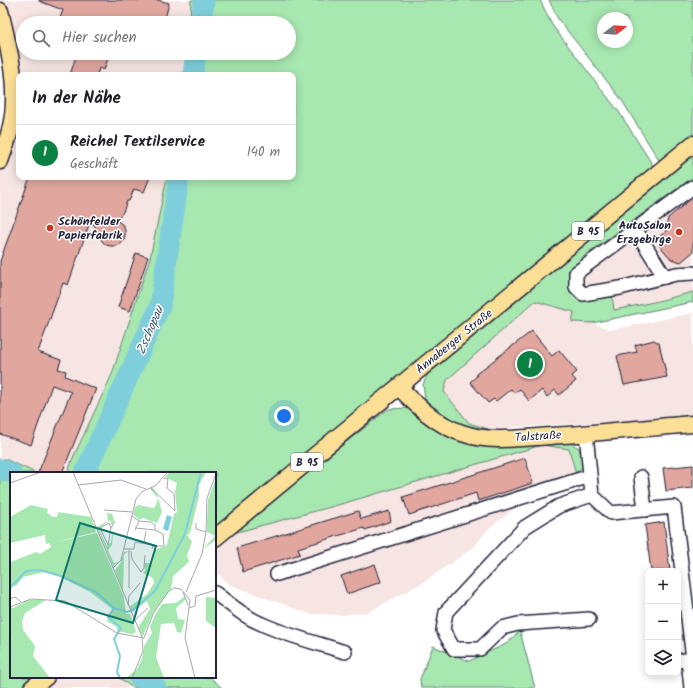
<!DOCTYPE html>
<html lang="de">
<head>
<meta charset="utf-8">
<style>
	body { margin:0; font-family:Kalam,sans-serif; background:#f6f6f6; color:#202124 }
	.controls { position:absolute; right:12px; bottom:12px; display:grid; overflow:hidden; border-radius:8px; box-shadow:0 2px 10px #0003 }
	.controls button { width:36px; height:36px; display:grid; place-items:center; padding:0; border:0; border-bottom:1px solid #e0e0e0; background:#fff; color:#202124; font:20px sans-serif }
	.compass { position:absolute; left:597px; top:12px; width:36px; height:36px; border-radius:50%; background:#fff; box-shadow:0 2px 10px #0003; rotate:73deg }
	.you { position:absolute; left:284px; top:416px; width:14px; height:14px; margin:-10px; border:3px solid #fff; border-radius:50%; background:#1a73e8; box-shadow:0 0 0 6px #1a73e833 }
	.badge { display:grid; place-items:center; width:26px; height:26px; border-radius:50%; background:#0b8043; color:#fff; font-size:13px; font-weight:700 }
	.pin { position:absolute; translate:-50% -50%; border:2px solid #fff; box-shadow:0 1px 4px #0006 }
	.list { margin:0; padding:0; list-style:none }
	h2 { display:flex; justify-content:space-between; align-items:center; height:52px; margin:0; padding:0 16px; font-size:17px }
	h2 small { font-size:13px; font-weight:400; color:#757577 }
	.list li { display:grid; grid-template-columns:26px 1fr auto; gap:12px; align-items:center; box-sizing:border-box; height:56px; padding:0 16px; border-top:1px solid #e0e0e0 }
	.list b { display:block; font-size:15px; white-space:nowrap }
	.list p { margin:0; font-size:13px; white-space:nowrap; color:#757577 }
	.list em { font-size:13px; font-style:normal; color:#757577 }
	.icon { flex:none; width:22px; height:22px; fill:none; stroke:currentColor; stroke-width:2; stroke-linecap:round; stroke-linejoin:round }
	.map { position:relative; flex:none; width:693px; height:688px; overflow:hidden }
	.search { position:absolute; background:#fff; box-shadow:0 2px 10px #0003; left:16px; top:16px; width:280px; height:44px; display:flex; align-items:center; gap:10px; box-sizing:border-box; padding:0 14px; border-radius:22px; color:#757577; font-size:15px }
	.panel { position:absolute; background:#fff; box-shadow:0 2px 10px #0003; left:16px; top:72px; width:280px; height:108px; border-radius:8px }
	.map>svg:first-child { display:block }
</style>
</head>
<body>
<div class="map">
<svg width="693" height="688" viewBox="0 0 693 688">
	<rect width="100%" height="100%" fill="#fff"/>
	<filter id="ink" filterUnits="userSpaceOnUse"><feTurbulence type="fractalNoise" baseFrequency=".025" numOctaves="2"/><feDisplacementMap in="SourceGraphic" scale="8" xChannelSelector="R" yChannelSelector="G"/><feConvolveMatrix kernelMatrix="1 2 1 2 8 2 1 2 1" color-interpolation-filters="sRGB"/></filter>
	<g filter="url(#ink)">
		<g fill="#f6e5e2">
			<path d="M2,0H191L190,23H23V53H188L186,75H19Z"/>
			<path d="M19,105V177H167L150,258L112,371L72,460L68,473H36L5,459L0,460V174L14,135Z"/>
			<path d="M693,177V292L654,302L614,310L583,299L570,287L569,271L583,257Z"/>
			<path d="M535,301L574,312L572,322L592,323L612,330L693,313V415L621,421L488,429L469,423L444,392L447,380Z"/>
			<path d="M542,445L569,449L580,486L548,495L515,508L487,530L475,546L424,582L368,612L343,615L310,614L228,584L215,570V550L230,534L338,505Z"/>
			<path d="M60,677H118L133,688H46Z"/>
		</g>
		<g fill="#a7e7b0" stroke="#648476" fill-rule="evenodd">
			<path d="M191,0H540L552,25L619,112L654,167L215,529V473H68L72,460L112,374L150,258L167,177H293V75H186L188,53H289V23H190Z"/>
			<path d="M549,0H693V135L660,162L621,99L558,19ZM603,18H627V42H603Z"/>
			<path d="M693,154V177L583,257L569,271L570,287L583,299L612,296L614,310L654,302L693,292V302L592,323L572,322L574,312L535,301L447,380L444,392L469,423L488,429L467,427L446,420L425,399L423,384L429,372Z"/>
			<path d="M408,408L436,428L564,440L579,448L584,465L576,474L569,449L542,445L338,505L230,534L388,409Z"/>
			<path d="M5,459L36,473H11V677H31L19,688H0V460Z"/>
			<path d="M520,631L535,688H421L420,679L433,646L469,661L506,644Z"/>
			<path d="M118,677H210L222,688H133Z"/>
		</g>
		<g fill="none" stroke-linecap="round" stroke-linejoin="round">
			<g stroke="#7fcedc" stroke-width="21">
				<path d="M201,23L204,0"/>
				<path d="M193,75L196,53"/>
				<path d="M0,469L11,473"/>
				<path d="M85,473L160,306L179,177"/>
				<path d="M139,677L156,688"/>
			</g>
		</g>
		<g fill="#e1a79f" stroke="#22223b">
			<path d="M39,0H157L169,3L164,23H58L63,10L39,1Z"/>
			<path d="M77,53H110L104,70L99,68L97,75H70Z"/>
			<path d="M30,177H150L144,192L134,189L129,201H127L123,212L116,220L123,225L125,230V235L124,240L121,244L116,246H111L106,245L102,241L91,219L68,285L63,283L38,352L61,360L58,369L66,371L65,376L96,389L62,473H38L71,392L52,385L31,445L0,434V261Z"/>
			<path d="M693,197V252L681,262L671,259L659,245L661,235L665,233L668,218Z"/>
			<path d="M136,253L148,257L130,311L118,307Z"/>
			<path d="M532,331L552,356L559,350L577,372L572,376L576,381L559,395L555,390L547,397L542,390L529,401L520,389L514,393L511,389L496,401L494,399L488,403L470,382L477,376L476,374Z"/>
			<path d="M654,340L659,343L667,377L624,385L617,356L637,352L635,345Z"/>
			<path d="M525,458L533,483L478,501L476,493L409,515L403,497Z"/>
			<path d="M693,465V488L666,491L663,468Z"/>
			<path d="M358,511L361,519L389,511L391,521L365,530L364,528L298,548L300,554L243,572L237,548Z"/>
			<path d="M664,522L670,571H651L645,525Z"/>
			<path d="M375,564L381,582L347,594L341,576Z"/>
		</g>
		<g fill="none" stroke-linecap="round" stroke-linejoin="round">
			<g stroke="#22223b" stroke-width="16">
				<g id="minor">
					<path d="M693,187L576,273V287L583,294L620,288L676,274L693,273"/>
					<path d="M635,229L665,277"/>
					<path d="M586,433L592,495L611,513L674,507L693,659L678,661"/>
					<path d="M641,477L645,510"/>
					<path d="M277,574L590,476"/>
					<path d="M215,593C230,604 244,617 262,624C288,636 317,643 345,652"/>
					<path d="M589,619L518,624L502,628L480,649H454L443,630L446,612L525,527L559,506L592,495"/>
					<path d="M688,660L691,688"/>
				</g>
			</g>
			<g stroke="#22223b" stroke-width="19">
				<g id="major">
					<path d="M0,11C7,41 15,70 14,101C14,122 7,142 0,161"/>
					<path d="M399,387C416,405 437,425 462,433C490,443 521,438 550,436C598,433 645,428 693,424"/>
					<path d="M215,538L693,144"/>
					<path d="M32,688L46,677"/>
				</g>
			</g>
			<use href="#minor" stroke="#fff" stroke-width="13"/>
			<use href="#major" stroke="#fbdf96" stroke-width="16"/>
		</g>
	</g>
	<g fill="#c8321e" stroke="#fff" stroke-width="1.5">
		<circle cx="50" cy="228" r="4"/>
		<circle cx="679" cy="232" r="4"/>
	</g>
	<g text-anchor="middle" stroke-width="3" stroke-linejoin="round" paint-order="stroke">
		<g fill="#fff" stroke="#646476" stroke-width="1">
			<rect x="572" y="222" width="32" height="18" rx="3"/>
			<rect x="291" y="453" width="32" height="18" rx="3"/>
		</g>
		<g font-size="11" font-weight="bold" fill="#22223b">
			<text x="588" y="235">B 95</text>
			<text x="307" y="466">B 95</text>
		</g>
		<g font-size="12" font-weight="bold" fill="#22223b" stroke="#fff" text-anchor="start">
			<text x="58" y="225">Schönfelder<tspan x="58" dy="14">Papierfabrik</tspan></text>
			<text x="671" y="229" text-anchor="end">AutoSalon<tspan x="671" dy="14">Erzgebirge</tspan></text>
		</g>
		<g font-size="12" fill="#22223b" stroke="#fff">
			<text transform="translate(454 341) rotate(-39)" y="4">Annaberger Straße</text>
			<text transform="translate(538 436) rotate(-4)" y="4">Talstraße</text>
		</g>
		<g font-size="13" font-style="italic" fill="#435e73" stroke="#fff">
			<text transform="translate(149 330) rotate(-67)" y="5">Zschopau</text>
		</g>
	</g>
	<g transform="translate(10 472)">
		<rect width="206" height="206" fill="#fff"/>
		<path d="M160,0H196L189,13V24L180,61L177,63L182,70L177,83L179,90L163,104L161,117L143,141L133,164L128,156L140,137L137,129L122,140L119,135L137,122L144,111L143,106L133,101L135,98L134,91H142L145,78L157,73L164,42L167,40L165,20L167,11L155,5ZM205,8L206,68L193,77L205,64L197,60V52L198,28ZM143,16L147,22L152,40L147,51L133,46L129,48L123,42L125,35L128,33L144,36L146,33L148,26L140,17ZM21,33L38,37L37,41L43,45H47L48,40L81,45L86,60L46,70L87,61L114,125L116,142H120L126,160L122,162L107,159V155L97,149L102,137L80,120L50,105L34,100L13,105L6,114L0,113V89L1,90L26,80L30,82L41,75L39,71L36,72L35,63L0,71V45ZM97,41L102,42L104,48L102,54L100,48L89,57L97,74L101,70L104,52L102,73L98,78L104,91L109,90L103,94L87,55L98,49ZM118,79L114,83L113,120L105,98L110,92L114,80ZM175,124L176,127L166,136L168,147L175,148L171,161L167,160L164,151L151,152L146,185L154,206H116L127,197L132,187L134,174L142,161L140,155L145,143L152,132L166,131ZM196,125L206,126V156L196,149ZM19,128H36L15,141L12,150L13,158L25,174L23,184L40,206H0V134L3,136Z" fill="#a7e7b0"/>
		<path d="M157,43L162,45L158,59L153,57Z" fill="#7fcedc"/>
		<path fill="none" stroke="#7fcedc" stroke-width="2" d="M0,116L16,99L30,98L51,104L86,120L104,136L117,140L123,138L145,119L175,62L191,0M104,136L98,145L111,156L104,167L110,184L107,200L110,206"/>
		<path fill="none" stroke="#a7a7b1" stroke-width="1" d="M63,0L132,165L133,179L122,206M0,11L31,0M68,13L111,8L136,17M141,16L165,39L164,22L157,16L158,7L153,6M94,38L122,40M122,44L129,49L125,58M129,49L141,50L145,53V58M186,51V57L196,60M101,56L98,73L90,56L99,51L101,56L105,49M125,56L145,58L153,62L154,74H143M134,71L136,59M114,77H124L125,70L143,73L142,77M119,78V116M121,79L122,87L131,100L134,96L135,83M103,96L111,88L126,27L133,19L145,14L158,0M173,120L178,133M176,120L192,82L196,60L197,26L206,2M0,127L5,125L11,130M118,133L119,124L130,111M0,135L21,127L55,129L107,161L134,166L143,142L158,120L164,116L171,117L180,128L175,166L185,206M179,136L185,134L186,124L206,118M125,148L138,136"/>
		<path fill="#0f766e" fill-opacity="0.15" stroke="#0f766e" stroke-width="2" d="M70,51L146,74L123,151L46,128Z"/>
		<rect width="206" height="206" fill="none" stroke="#22223b" stroke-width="2"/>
	</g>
</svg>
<div class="controls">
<button>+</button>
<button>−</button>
<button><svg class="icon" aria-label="layers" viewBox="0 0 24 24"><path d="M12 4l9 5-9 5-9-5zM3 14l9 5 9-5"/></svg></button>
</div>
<svg class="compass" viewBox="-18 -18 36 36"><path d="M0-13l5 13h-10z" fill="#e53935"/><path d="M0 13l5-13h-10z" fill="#757577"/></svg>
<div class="you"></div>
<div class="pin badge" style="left:530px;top:364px">1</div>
<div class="search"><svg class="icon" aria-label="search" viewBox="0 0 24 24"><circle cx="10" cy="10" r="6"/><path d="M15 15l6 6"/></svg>Hier suchen</div>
<section class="panel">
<h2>In der Nähe<small></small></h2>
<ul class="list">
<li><span class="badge">1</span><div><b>Reichel Textilservice</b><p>Geschäft</p></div><em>140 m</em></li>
</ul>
</section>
</div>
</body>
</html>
